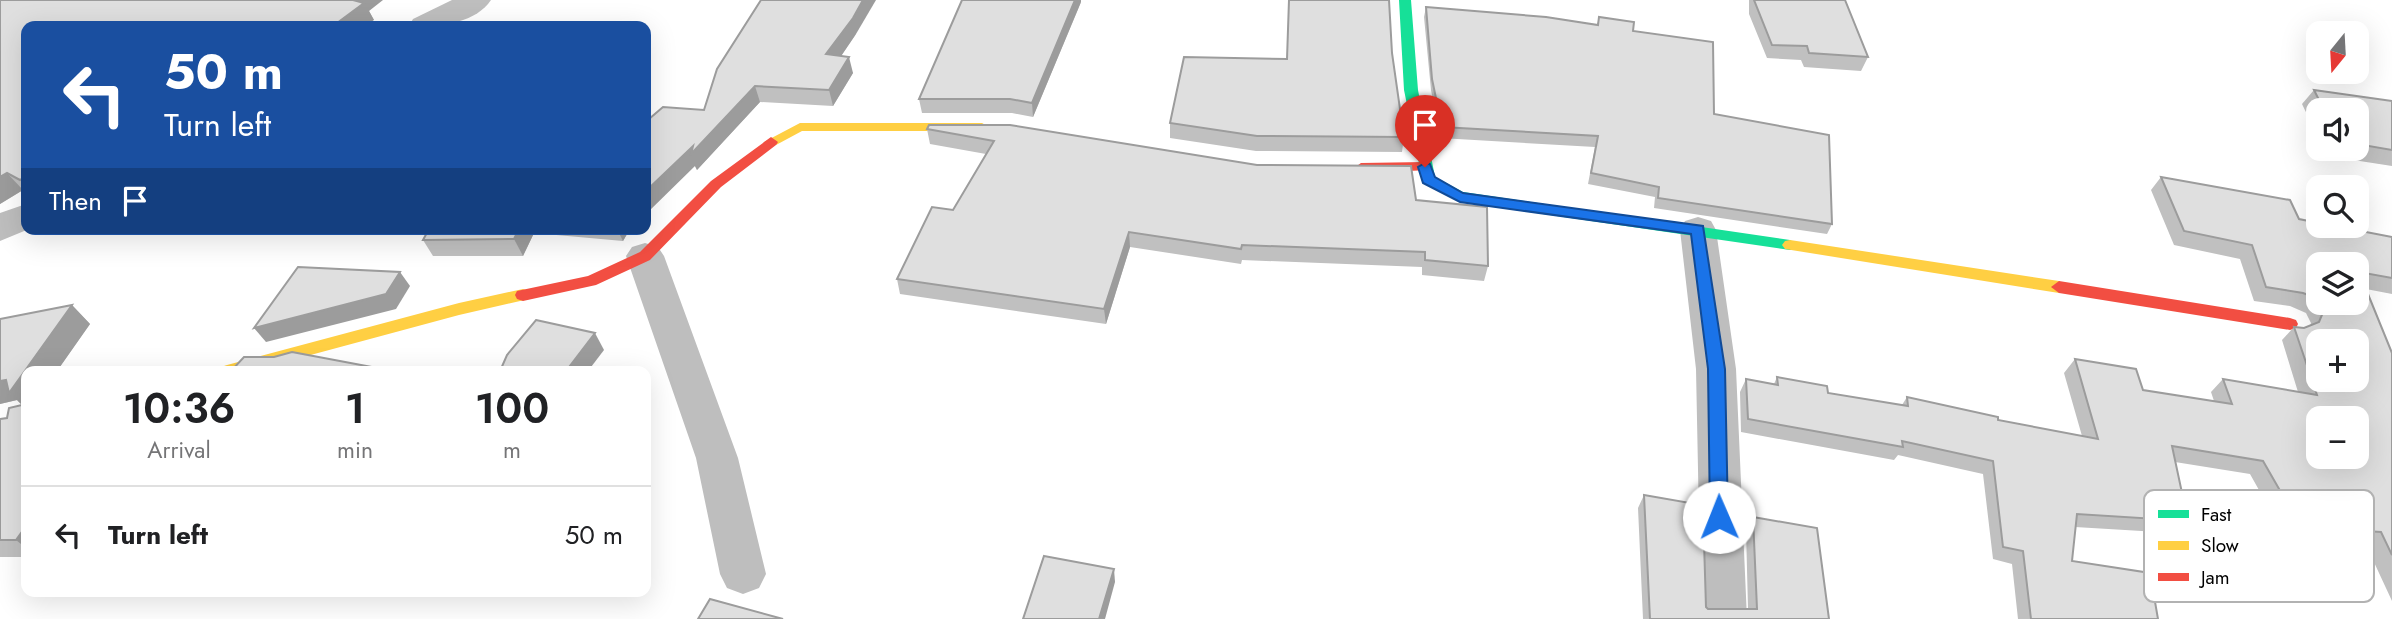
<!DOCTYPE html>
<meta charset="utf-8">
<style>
body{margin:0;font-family:Jost,sans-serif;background:#f6f6f6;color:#202124;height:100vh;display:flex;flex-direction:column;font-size:26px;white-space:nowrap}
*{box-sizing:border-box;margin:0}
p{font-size:23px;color:#757577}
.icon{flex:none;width:38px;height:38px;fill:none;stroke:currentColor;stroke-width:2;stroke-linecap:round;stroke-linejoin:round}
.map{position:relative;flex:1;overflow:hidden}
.side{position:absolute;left:21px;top:366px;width:630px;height:231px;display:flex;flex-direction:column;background:#fff;border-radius:14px;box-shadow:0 7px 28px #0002}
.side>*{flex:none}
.top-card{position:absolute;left:21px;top:21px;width:630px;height:214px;border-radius:14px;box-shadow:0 7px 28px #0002;background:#1a4fa0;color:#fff;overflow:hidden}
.needle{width:46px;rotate:198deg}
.tools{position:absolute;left:2306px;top:21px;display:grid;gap:14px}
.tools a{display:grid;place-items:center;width:63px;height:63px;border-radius:14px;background:#fff;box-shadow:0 7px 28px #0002;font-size:35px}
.pin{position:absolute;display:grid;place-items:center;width:60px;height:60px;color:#fff;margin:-72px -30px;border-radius:50% 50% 50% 0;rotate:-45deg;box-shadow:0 0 7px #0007}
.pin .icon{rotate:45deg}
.me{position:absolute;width:77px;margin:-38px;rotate:359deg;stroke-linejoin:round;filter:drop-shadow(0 0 5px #0008)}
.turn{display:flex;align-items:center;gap:24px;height:147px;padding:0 28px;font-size:32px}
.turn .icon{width:91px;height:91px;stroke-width:2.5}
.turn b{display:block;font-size:49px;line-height:60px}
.then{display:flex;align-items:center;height:66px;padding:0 28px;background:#0003;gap:14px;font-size:26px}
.eta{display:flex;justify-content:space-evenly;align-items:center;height:119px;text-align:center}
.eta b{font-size:42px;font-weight:600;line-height:49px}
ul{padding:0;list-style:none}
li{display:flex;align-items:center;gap:21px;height:98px;padding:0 28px;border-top:2px solid #e0e0e0}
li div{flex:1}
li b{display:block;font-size:26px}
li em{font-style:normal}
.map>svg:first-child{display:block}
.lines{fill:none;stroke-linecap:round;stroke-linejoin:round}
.street{fill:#bebebe;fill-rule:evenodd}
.fast{fill:#16e098;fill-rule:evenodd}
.slow{fill:#ffcf43;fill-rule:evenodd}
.jam{fill:#f24e42;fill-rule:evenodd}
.wall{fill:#c0c0c0;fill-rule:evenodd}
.shaded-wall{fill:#9c9c9c}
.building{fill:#dfdfdf;stroke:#9c9c9c;stroke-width:2;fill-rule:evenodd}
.route{fill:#1a73e8;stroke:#114b97;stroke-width:2}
.key{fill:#fff;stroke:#b2b2b2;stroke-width:2}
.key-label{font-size:19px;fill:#000}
</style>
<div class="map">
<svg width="2392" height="619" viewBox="0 0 2392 619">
<rect width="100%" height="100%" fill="#fff"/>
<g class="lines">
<!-- street -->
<g class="street">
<path d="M452,0H491C474,25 436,27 409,26L413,19Z"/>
<path d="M26,204V229H29L0,241V213Z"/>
<path d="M1698,217L1711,221L1716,230L1736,369L1747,619H1701L1696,369L1680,230L1685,221Z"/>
<path d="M645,243L658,247L664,256L738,458L766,574L759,588L743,594L727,588L720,574L696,458L626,256L632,247Z"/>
</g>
<!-- fast -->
<path class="fast" d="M1399,0H1411L1418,90L1435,177L1463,192L1790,240L1798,245L1795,249L1790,250L1460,202L1423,183L1404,90Z"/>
<!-- slow -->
<g class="slow">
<path d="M800,123H982L989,127L982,131H802L776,145H766L764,142Z"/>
<path d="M1790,240L2059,281L2067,287L2059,293L1785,249L1782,245L1785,241Z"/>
<path d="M523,289L529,291L531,295L529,299L459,315L251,371H219L221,367L227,365L459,303Z"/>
</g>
<!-- jam -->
<g class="jam">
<path d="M771,137L778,142L776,145L721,187L650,260L596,285L523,301L517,299L515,295L517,291L588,276L640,252L711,181Z"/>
<path d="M1425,162L1430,164L1432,167L1430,170L1361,173L1354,168L1361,163Z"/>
<path d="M2059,281L2290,318L2296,320L2298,324L2296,328L2290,330L2059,293L2051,287Z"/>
</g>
</g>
<!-- wall -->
<g class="wall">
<path d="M0,0L369,11L374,20L26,26V192L23,190L0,204Z"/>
<path d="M1289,0L1392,53L1404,137L1402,152L1256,151L1170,138V123L1287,59Z"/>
<path d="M1749,0H1845L1868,57L1861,71L1804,67L1801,60L1767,58L1749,14Z"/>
<path d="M1081,2L1033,117L1012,113H922L919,99Z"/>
<path d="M1426,7L1597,25L1599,17L1633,31L1714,114L1832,224L1827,234L1654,208L1655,197L1588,184L1595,147L1440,138L1431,90L1424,17Z"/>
<path d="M856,34L841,56L853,73L833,106L760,102L697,170L695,166L649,119L704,110Z"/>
<path d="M2314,90L2392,101V166L2321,155V149H2357V110H2319V139L2302,104Z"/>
<path d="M927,129L1416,200L1488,266L1484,281L1422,275V267L1242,260L1241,264L1130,247L1106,324L900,294L897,279L953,210L986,154L930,144Z"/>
<path d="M2161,177L2299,219L2392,237V294L2366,289L2392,353V601L2366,545L2287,540L2250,474L2175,462L2188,521L2175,533L2075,527L2072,561L2158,619H2018L2012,564L1993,559L1983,474L1898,455L1894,460L1741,432L1740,392L1746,379L1774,384L1777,377L1828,393L1902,405L1907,397L1998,420L2082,436L2064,373L2075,359L2143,390L2214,401L2211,392L2223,379L2298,392L2282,340L2294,327L2304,328L2310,326L2311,323L2306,313L2290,306L2254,301L2240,259L2174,245L2151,190ZM2319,264L2357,303H2319Z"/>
<path d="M429,229H630L623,241L534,233L523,256H433L423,240Z"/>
<path d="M72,305L90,324L57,371H26V557H0V419L7,418L9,408L22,405L17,400L0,404V319Z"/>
<path d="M1644,495L1706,607L1708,609H1748L1746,530L1753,517L1829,619H1643L1638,508Z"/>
</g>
<!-- shaded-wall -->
<g class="shaded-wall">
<path d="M352,0H383L369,11L374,20L365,26H333Z"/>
<path d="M863,0H876L856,34L831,71L826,54Z"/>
<path d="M1075,0H1081V2L1033,117L1032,103Z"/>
<path d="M849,57L853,73L833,106L829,90Z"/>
<path d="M755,86L760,102L697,170L695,166L646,214V191Z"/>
<path d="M7,173L23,190L0,204V177Z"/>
<path d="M26,177V187L20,180Z"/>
<path d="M519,229H532L534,233L523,256L514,239Z"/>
<path d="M617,229H630L623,241Z"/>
<path d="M1129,232L1130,247L1106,324L1104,309Z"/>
<path d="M400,272L410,286L396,309L266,342L254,328Z"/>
<path d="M72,305L90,324L57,371H26V409L17,400L0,404V381L6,380Z"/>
<path d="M595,333L604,350L588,371H566Z"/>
<path d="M26,526V548L16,540Z"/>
<path d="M1114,569L1115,582L1105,619H1099Z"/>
</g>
<!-- building -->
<g class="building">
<path d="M0,0H353L364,3L333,26H26V177L20,180L7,173L0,177Z"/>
<path d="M761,0H863L853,18L826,54L849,57L829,90L755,86L691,154L693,146L646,191V119H649L663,107L704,110L717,69Z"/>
<path d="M962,0H1075L1032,103L1010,99H919Z"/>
<path d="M1289,0H1389L1392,53L1404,137L1257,136L1170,123L1184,57L1287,59Z"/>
<path d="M1754,0H1845L1868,57L1809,53L1807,46L1772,45Z"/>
<path d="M1426,7L1546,17L1598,25L1599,17L1634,22L1633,31L1713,42L1714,114L1829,135L1832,224L1658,198L1659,187L1591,173L1598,136L1442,127L1432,79Z"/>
<path d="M2314,90L2392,101V150L2357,144V110H2324Z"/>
<path d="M929,125H1010L1257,165L1411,166L1416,200L1487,207L1488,266L1425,260V252L1242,245L1241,249L1129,232L1104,309L897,279L932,207L953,210L994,141L927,129Z"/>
<path d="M2161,177L2290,200L2299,219L2319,223V226H2335L2392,237V278L2359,272L2392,353V555L2381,532L2301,527L2263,461L2172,446L2188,521L2077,514L2072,561L2150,573L2158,619H2031L2023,551L2003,547L1993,461L1902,441L1903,447L1748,419L1746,379L1778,385L1777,377L1827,386L1828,393L1908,406L1907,397L1998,417V420L2098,439L2075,359L2136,369L2143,390L2232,404L2223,379L2317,395L2294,327L2304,328L2319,322L2324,310L2321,303H2357V264H2319V299L2303,293L2266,287L2252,245L2184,231ZM2319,341H2357V380H2319ZM2319,418H2357V457H2319Z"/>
<path d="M429,229H519L514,239L423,240Z"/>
<path d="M298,267L400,272L386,294L254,328Z"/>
<path d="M72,305L9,393L6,380L0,381V319Z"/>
<path d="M536,320L595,333L566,371H500L507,355Z"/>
<path d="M292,352L393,371H231L244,357H274Z"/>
<path d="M26,404V526L16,540H0V419L7,418L9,408Z"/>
<path d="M1644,495L1696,504L1697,508L1703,509L1706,607L1708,609H1757L1753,517L1817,528L1829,619H1650Z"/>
<path d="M1044,556L1114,569L1099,619H1023Z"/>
<path d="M710,599L783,619H698Z"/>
</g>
<!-- route -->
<path class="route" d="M1425,163L1430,164L1435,177L1463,193L1703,226L1725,369L1728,517L1726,522H1713L1710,517L1708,369L1691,234L1460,202L1423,183L1418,167Z"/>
<!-- legend -->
<rect x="2144" y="490" width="230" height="112" rx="10" class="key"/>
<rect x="2158" y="510" width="31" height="8" fill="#16e098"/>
<rect x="2158" y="541" width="31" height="9" fill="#ffcf43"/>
<rect x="2158" y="573" width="31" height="8" fill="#f24e42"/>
<g class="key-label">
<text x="2201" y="521">Fast</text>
<text x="2201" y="552">Slow</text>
<text x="2201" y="584">Jam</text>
</g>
</svg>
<div class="tools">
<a><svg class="needle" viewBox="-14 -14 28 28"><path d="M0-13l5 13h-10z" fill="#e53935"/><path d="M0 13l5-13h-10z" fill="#757577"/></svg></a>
<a><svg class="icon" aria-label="sound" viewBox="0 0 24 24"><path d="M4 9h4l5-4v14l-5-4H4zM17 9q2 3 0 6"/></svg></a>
<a><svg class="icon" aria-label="search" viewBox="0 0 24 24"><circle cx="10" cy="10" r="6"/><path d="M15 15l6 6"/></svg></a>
<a><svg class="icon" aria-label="layers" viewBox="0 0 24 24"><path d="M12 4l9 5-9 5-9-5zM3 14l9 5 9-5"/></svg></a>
<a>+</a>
<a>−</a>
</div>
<div class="pin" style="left:1425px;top:167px;background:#d93025"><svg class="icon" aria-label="arrive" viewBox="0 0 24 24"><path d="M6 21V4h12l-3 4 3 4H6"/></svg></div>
<svg class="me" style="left:1719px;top:517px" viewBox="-20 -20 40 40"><circle r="19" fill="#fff"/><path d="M0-13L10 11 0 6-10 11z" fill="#1a73e8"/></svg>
<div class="top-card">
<div class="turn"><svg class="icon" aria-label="left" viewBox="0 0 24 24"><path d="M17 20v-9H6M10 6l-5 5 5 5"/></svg><div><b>50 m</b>Turn left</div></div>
<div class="then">Then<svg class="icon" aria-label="arrive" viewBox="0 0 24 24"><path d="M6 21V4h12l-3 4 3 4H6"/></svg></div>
</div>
<section class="side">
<div class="eta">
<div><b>10:36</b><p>Arrival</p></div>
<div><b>1</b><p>min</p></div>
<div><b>100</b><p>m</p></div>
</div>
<ul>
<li><svg class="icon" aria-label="left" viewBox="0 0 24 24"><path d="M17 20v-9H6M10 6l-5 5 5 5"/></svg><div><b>Turn left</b></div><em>50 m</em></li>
</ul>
</section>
</div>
